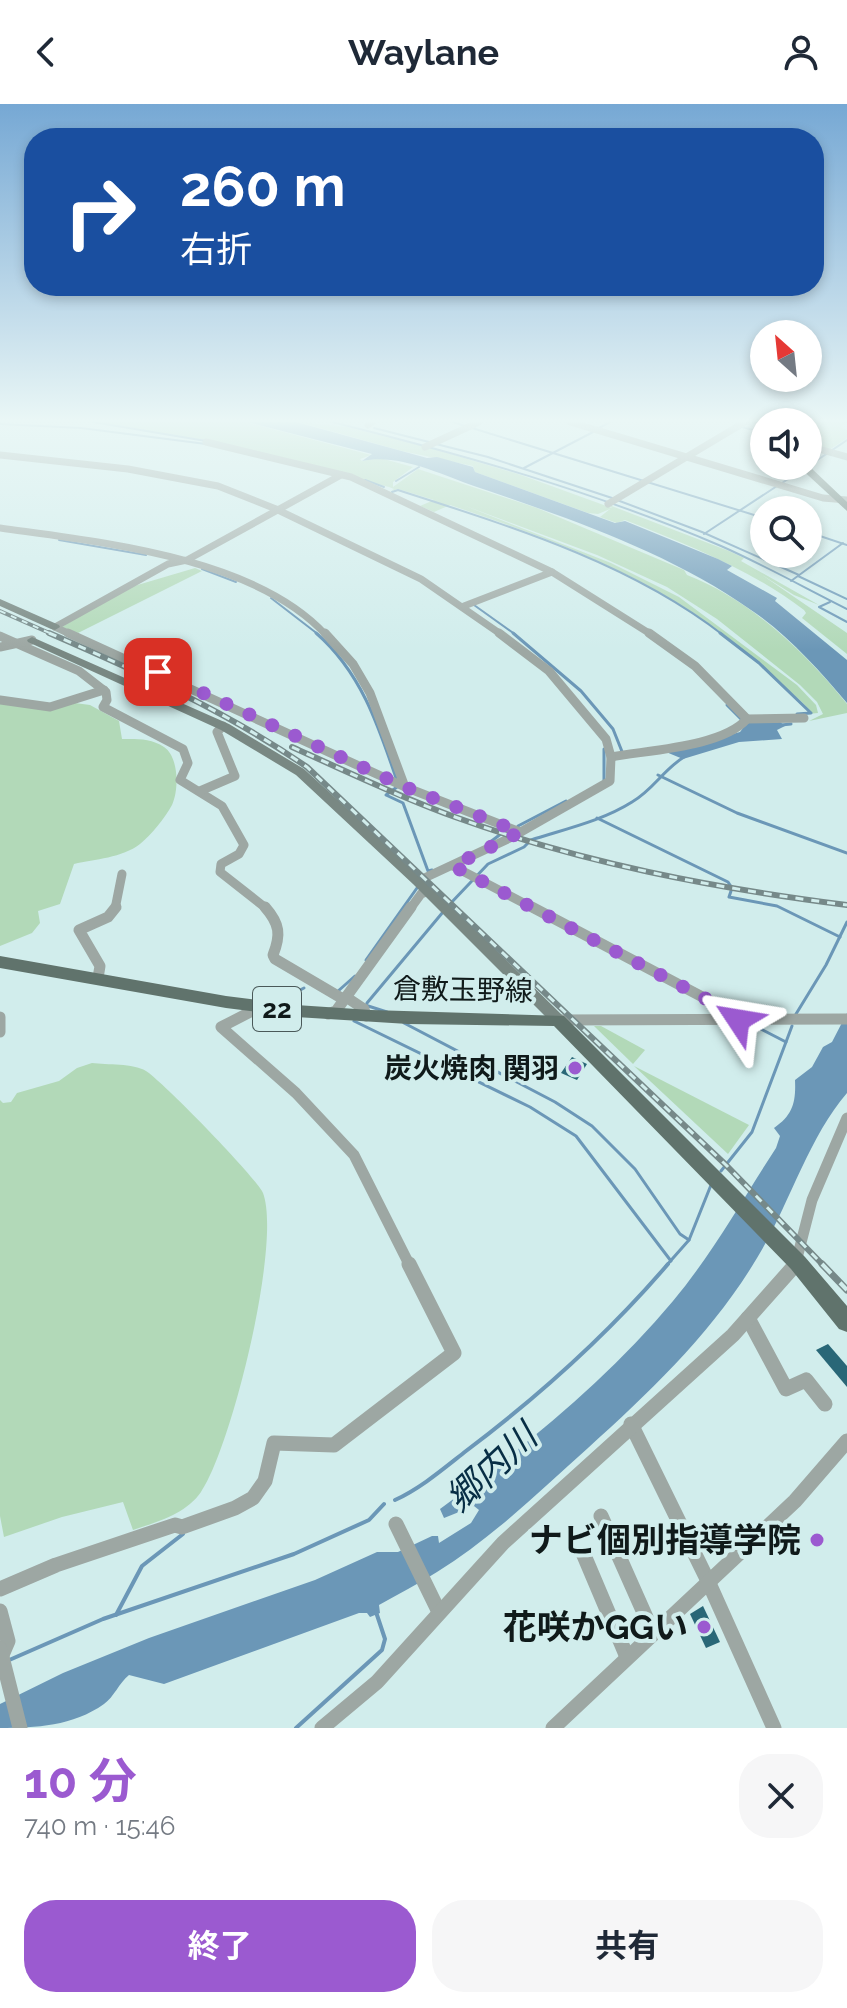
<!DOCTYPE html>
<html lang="ja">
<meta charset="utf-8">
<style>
body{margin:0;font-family:Raleway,"Noto Sans JP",sans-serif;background:#f6f6f7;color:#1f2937;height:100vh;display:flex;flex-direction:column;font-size:30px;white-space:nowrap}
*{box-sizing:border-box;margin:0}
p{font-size:26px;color:#747a83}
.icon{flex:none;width:44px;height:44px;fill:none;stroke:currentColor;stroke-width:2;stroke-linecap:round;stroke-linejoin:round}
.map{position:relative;height:1624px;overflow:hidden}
.panel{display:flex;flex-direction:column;background:#fff;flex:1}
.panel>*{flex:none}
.guide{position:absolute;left:24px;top:24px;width:800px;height:168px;border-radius:32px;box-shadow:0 4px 12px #0003;background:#1a4fa0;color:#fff;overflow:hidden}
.needle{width:52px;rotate:333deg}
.fabs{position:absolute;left:750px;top:216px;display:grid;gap:16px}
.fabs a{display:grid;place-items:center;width:72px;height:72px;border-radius:50%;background:#fff;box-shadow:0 4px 12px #0003;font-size:40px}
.pin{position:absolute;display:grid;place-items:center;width:68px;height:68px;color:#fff;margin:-34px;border-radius:16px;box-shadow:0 4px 12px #0006}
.me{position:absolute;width:88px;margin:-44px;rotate:303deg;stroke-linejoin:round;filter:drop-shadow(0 0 6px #0008)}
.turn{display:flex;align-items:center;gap:28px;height:168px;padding:0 24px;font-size:36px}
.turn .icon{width:104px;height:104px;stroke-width:2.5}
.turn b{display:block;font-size:56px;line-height:68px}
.round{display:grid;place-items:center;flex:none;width:84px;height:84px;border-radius:32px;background:#f6f6f7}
.overview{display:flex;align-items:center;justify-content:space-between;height:136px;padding:0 24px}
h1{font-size:48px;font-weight:700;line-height:60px;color:#9b5ad0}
.primary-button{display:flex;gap:16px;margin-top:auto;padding:16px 24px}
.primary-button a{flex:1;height:92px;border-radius:32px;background:#9b5ad0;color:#fff;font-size:32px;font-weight:700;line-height:92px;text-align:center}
.primary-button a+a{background:#f6f6f7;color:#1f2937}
header{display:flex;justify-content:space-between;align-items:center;height:104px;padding:0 24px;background:#fff;font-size:36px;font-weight:700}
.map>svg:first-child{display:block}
.green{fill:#b2d9b8}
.water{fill:#6b97b7}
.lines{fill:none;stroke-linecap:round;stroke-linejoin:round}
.stream-far2{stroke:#6b97b7;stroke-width:2}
.stream-far1{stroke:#6b97b7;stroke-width:3}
.stream{stroke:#6b97b7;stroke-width:4}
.building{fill:#296777}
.street-far3{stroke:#9da7a3;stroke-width:7}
.street-far2{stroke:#9da7a3;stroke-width:9}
.street-far1{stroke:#9da7a3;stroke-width:11}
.street{stroke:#9da7a3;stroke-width:15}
.secondary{fill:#798883;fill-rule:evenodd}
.primary{fill:#60736c;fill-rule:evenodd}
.rail-far2-casing{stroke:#768989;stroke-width:4}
.rail-far1-casing{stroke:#768989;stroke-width:6}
.rail-casing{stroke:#768989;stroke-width:7}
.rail-far2{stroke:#d1edec;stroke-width:2;stroke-dasharray:6;stroke-linecap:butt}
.rail-far1{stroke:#d1edec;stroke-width:3;stroke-dasharray:8;stroke-linecap:butt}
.rail{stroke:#d1edec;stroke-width:4;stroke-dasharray:13;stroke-linecap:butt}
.route{stroke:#9b5ad0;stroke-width:14;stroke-dasharray:0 25.2}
.poi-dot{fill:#9b5ad0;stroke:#d1edec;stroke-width:3}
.labels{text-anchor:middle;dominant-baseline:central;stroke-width:8;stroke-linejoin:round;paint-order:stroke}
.shield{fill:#d1edec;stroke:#4a5959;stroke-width:2}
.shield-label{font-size:26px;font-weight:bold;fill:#101a1a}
.street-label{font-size:28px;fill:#101a1a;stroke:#d1edec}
.poi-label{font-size:28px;font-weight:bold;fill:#101a1a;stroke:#d1edec;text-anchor:end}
.near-poi-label{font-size:34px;font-weight:bold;fill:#101a1a;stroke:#d1edec;text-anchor:end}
.near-water-label{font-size:36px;font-style:italic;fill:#072e45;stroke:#d1edec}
</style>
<header><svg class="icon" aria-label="back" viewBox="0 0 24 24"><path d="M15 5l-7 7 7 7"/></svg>Waylane<svg class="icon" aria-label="person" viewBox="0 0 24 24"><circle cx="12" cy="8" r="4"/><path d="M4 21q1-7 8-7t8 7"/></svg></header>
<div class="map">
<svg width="847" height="1624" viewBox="0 0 847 1624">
<rect width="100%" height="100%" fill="#d1edec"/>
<!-- green -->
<g class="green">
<path d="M98,318H245L371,351L360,355L362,357L380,354L413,363L393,378V383L418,365L537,404L684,466L687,471C751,496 804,547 847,600V609L809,617L823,610L817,598L800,581L717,515L667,483L597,451L463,401L611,459L679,493L797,581L816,601L818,609L797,611L812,609C799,593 782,582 767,568C681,483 563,439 450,401L434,408L420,402L434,396L398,385L391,387L394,385L389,383L218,339Z"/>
<path d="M299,318L347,323L424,342L521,371L612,404L609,401L729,447L744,454L741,457L819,501L794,491L762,471L847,529V550L802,514L806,509L804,506C750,465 688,441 625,416L617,419L600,413L610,405L598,410L588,409L475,368L473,362L402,347Z"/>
<path d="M808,318H847L841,323L847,326V334L829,346L808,340Z"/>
<path d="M195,464L202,467L78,529L62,523L124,485Z"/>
<path d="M0,598L40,605L75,599L90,601L119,617L122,635C136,635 151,634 164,643C179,653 179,686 172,701C165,714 151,731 140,740C122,754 95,755 74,760L60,800L38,807L40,819L32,829L0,842Z"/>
<path d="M594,922H601L645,946L633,960Z"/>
<path d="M92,959C107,961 133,959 146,967C162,977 257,1074 263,1089C282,1139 231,1345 201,1388C186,1410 157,1418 133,1426L123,1398L62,1413L4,1433L0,1412V996L3,999L11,998L17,989L59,977L77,964Z"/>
<path d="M634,962L749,1021L728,1050Z"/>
</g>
<!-- water -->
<g class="water">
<path d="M247,318H296L427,354L437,353L473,363L475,368L615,419L625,417L718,455L732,462L727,466L777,494L775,497L847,556V599C818,565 788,531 751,506C669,448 568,414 474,382C440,370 398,349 362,357L372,350Z"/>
<path d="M779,617L785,622L777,626L782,635L739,638L683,655L666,648L740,628L747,619Z"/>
<path d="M847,909V989C808,1034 789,1102 757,1154C713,1228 651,1287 588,1344C540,1387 492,1434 437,1468C418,1480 398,1490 379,1501L380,1509L370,1513L367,1509H359L164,1580L129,1571C119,1579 114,1593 104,1600C73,1622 36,1624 0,1624V1600L63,1569L149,1534L315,1476L377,1448H398L432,1432H438L439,1439L471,1419L479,1406L474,1402L444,1414L440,1405C523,1344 607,1276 673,1197C713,1149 742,1096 776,1044L780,1032L774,1024C793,1011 796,998 795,976L812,963L823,943L832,938Z"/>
</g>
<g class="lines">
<!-- stream-far2 -->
<g class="stream-far2">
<path d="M93,318L206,337"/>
<path d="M332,318C464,351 596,388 721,442C764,461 805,484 847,505"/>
<path d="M453,318L465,322"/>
<path d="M0,320L81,324L206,340"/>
<path d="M742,323L761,328"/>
<path d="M374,324L429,338"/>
<path d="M472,324L764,414"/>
<path d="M599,324L610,318"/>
<path d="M436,340L488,353L612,394"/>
<path d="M813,359L847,336"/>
<path d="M524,364L595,327"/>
<path d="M365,376L384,383"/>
<path d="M396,377L419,363"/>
<path d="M782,379L802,366"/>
<path d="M392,388L398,386C509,422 629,458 723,531"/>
<path d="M617,396L702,428L799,471"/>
<path d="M808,428L847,441"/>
<path d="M704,430L777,382"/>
<path d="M59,436L146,451"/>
<path d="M202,465L236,478"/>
<path d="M798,472L847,495"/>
<path d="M791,477L843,439"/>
<path d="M271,494L319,531"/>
<path d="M830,498L819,503L847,518"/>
<path d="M474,501L516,531"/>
</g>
<!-- stream-far1 -->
<g class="stream-far1">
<path d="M316,529C360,567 378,620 396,674"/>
<path d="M513,529L581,587L613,625L623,650"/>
<path d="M720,529L759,559L811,609L797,610"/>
<path d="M727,601L741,615"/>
<path d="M781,621L791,620"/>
<path d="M604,645V676"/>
<path d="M658,671L737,709L847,749"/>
<path d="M397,683L386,691L403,699L428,767L432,766"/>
<path d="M597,714L728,778L732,784L729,793L777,802L840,833"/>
<path d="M518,722L566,697"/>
<path d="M489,739L506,726"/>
<path d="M450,800L488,760L524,743L531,736C565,725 602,717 632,698C653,686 663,666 684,653"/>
<path d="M366,856L417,784"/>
<path d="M337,888L355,872"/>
<path d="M277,898L304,884"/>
<path d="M367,899L443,808"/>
<path d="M365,901L387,908"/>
<path d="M796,910L826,861L847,818"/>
<path d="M354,917L530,1003L576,1032L671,1157"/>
<path d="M404,919L555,998L592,1022L635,1065L680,1130L689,1136"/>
<path d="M786,938L792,922"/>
<path d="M721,1067L752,1028L786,938L753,921"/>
<path d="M666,1162L689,1136L711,1081"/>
</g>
<!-- stream -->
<g class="stream">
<path d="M395,1396C421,1384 443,1365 466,1347C539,1292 608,1230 668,1160"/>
<path d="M116,1511L142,1462L183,1430"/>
<path d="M7,1557L103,1515L294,1450L369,1416L384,1400"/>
<path d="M296,1624L382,1546L385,1535L376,1508"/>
</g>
</g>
<!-- building -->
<g class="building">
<path d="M572,953L587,960L577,976L561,969Z"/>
<path d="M828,1240L847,1262V1283L816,1246Z"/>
<path d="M703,1502L720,1538L706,1544L690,1510Z"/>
</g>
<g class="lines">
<!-- street-far3 -->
<g class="street-far3">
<path d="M570,318L823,394L847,396"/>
<path d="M368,321L372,318"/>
<path d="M206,338L351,373L552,468L652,531"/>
<path d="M808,342L847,353"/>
<path d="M425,343L479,318"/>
<path d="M0,351L128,365L218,382L276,405L421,475L502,531"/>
<path d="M608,400L745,318"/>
<path d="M0,424C99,438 255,453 326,531"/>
<path d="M464,502L552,468"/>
<path d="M55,523L72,531"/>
<path d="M55,523L168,460L187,456L341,371"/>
</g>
<!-- street-far2 -->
<g class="street-far2">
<path d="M68,529L405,683L520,728"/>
<path d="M325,529L353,560L370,589L405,683"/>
<path d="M0,532L79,567L106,588L107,596L103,603L183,645L188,659L180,676L222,702L244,741L239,750L221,760L220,768L267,805"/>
<path d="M0,543L32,536"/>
<path d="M0,596L50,603L104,586"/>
<path d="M747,615L804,614"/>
<path d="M611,653C648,646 722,643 747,615L695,562L649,529"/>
<path d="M200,687L235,672L217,628L223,622"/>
<path d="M453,762L535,805"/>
<path d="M418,777L512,733L610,677L611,653L606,635L549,567L499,529"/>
<path d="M115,805L122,770"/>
<path d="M410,805L421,790L428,787"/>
</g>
<!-- street-far1 -->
<g class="street-far1">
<path d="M265,803C280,820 281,831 273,851L275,855L343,895"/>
<path d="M532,803L729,907L738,916"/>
<path d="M98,874L100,862L79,826L108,813L116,803"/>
<path d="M346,893L364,905L366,912"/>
<path d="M260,903L221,923L296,989L354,1051L410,1162"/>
<path d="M328,910L336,907L411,803"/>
<path d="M0,913V928"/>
<path d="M558,916L847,915"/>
<path d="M795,1162L812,1096L847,1014"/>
</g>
<!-- street -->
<g class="street">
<path d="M748,1214L786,1285L806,1276L825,1300"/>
<path d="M631,1320L708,1477L774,1624"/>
<path d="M601,1412L653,1529"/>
<path d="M396,1420L439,1508"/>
<path d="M583,1449L627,1553"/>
<path d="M0,1485L56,1461L175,1421L182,1423L235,1404L253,1394L265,1377L274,1339L334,1341L454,1249L409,1160"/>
<path d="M0,1507L8,1537L2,1551"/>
<path d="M0,1545L20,1624"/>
<path d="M322,1624L377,1578L503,1439L733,1231L796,1160"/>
<path d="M553,1624L795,1397L847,1337"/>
</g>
<!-- secondary -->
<g class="secondary">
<path d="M0,495L59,521L60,523L55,526L51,525L0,502Z"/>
<path d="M32,533L229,620L304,665L423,774L563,912L566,916L563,920H553L413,780L296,671L221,626L28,538L27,536Z"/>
</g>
<!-- primary -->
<g class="primary">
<path d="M753,318H764V327Z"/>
<path d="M808,361L847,398V407L798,362Z"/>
<path d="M0,852L226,892L296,901L371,906L564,912L805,1153L847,1202V1228L839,1225L791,1165L554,922L408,920L296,913L226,904L0,864Z"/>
</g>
<!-- rail-far2 casing -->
<g class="rail-far2-casing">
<path id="rail-far2" d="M0,507L54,531"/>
</g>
<!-- rail-far1 casing -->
<g class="rail-far1-casing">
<g id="rail-far1">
<path d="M49,529C139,568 226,607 307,663L726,1061L824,1162"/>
<path d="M292,643C346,667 399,693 455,713C582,759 713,784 847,801"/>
</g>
</g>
<!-- rail casing -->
<g class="rail-casing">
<path id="rail" d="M822,1160L847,1186"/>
</g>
<!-- rail-far2 -->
<use href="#rail-far2" class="rail-far2"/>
<!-- rail-far1 -->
<use href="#rail-far1" class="rail-far1"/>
<!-- rail -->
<use href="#rail" class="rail"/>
</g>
<!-- sky -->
<linearGradient id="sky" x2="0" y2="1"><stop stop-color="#76a8d4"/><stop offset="0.58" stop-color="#eaf7f6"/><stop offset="1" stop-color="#eaf7f6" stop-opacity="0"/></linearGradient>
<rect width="847" height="546" fill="url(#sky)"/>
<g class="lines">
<!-- route -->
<path class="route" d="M158,568L405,683L520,728L453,762L729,907L738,916"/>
</g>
<!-- markers -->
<g class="poi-dot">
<circle cx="575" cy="964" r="8"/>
<circle cx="817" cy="1436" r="8"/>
<circle cx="704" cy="1523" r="8"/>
</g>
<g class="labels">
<!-- shield labels -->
<rect class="shield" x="253" y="883" width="48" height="44" rx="6"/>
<g class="shield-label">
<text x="277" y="905">22</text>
</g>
<!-- street labels -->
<g class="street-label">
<text transform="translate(463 886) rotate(1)">倉敷玉野線</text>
</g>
<!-- poi labels -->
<g class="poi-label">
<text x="559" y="964">炭火焼肉 関羽</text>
</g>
<!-- near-poi labels -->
<g class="near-poi-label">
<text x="801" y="1436">ナビ個別指導学院</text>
<text x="688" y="1523">花咲かGGい</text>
</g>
<!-- near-water labels -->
<g class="near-water-label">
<text transform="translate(491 1363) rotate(-43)">郷内川</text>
</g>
</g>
</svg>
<div class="fabs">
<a><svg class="needle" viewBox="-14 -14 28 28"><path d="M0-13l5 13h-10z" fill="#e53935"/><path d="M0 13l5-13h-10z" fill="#747a83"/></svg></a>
<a><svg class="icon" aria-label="sound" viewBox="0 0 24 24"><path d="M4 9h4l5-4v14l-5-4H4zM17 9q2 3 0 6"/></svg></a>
<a><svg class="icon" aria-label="search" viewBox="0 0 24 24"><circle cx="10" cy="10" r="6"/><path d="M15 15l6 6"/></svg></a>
</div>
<div class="pin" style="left:158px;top:568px;background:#d93025"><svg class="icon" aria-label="arrive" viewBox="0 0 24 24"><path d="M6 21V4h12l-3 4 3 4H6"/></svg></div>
<svg class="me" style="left:738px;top:916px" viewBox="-20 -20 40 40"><path d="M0-17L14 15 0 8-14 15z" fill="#9b5ad0" stroke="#fff" stroke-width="4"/></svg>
<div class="guide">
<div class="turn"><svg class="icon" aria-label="right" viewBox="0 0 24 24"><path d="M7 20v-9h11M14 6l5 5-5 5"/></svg><div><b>260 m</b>右折</div></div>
</div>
</div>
<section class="panel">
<div class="overview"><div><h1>10 分</h1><p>740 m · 15:46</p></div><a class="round"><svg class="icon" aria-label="close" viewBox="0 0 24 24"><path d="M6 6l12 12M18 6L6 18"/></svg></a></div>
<div class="primary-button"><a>終了</a><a>共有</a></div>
</section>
